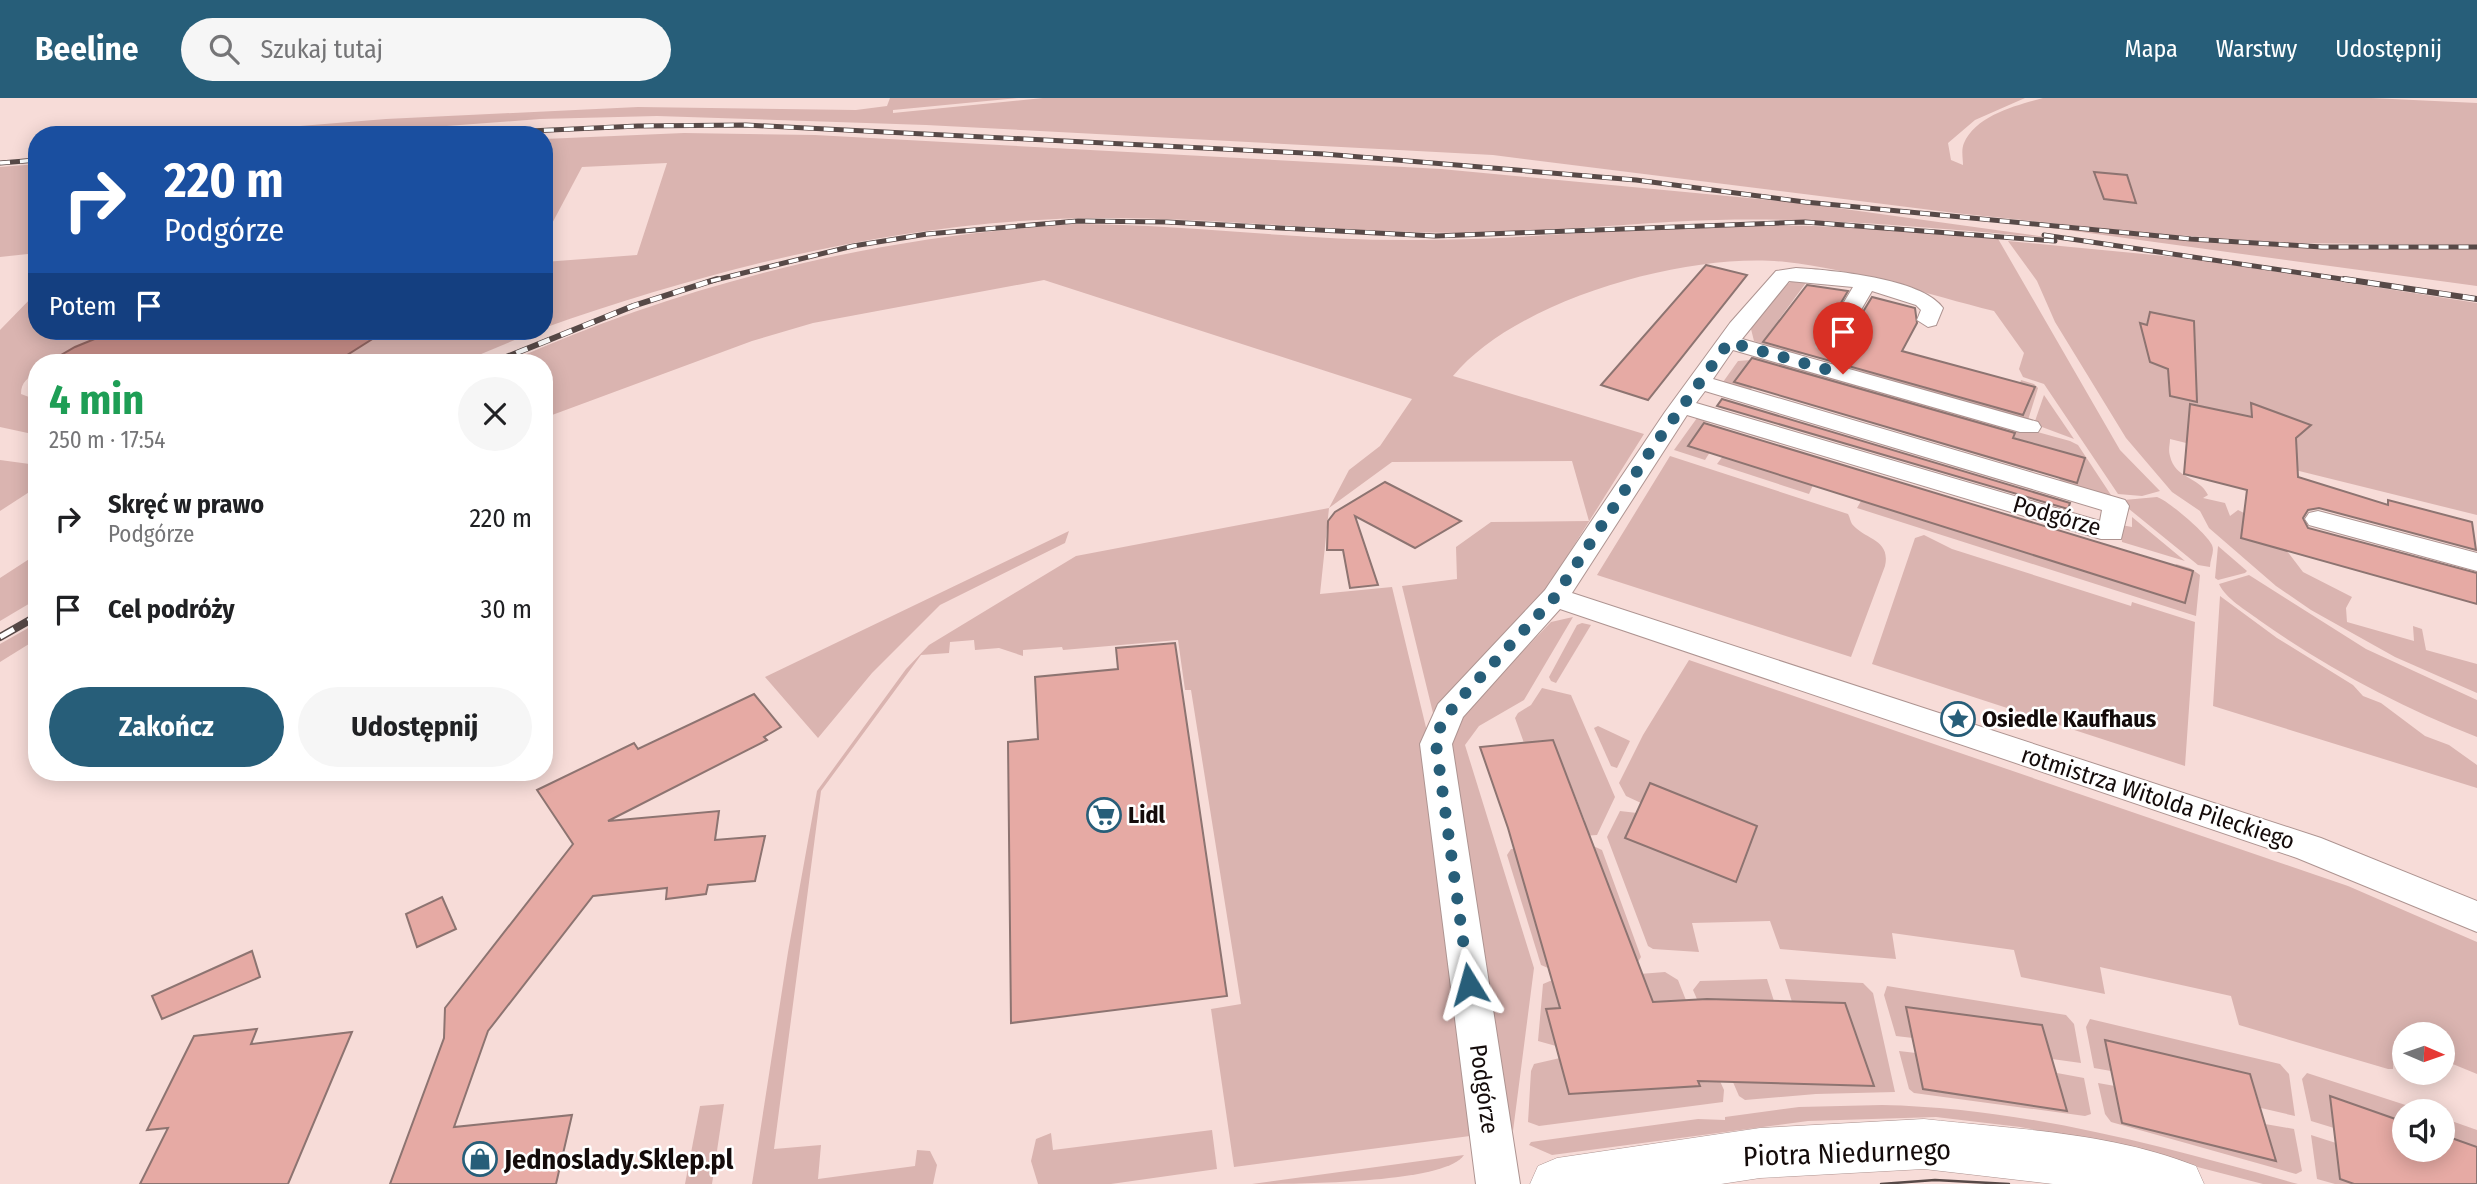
<!DOCTYPE html>
<html lang="pl">
<meta charset="utf-8">
<style>
body{margin:0;font-family:"Fira Sans Condensed",sans-serif;background:#f6f6f6;color:#202124;height:100vh;display:flex;flex-direction:column;font-size:26px;white-space:nowrap}
*{box-sizing:border-box;margin:0}
p{font-size:23px;color:#757577}
.icon{flex:none;width:38px;height:38px;fill:none;stroke:currentColor;stroke-width:2;stroke-linecap:round;stroke-linejoin:round}
.map{position:relative;flex:1;overflow:hidden}
.panel{position:absolute;left:28px;top:256px;width:525px;height:427px;display:flex;flex-direction:column;background:#fff;border-radius:28px;box-shadow:0 4px 18px #0003}
.panel>*{flex:none}
.guide{position:absolute;left:28px;top:28px;width:525px;height:214px;border-radius:28px;box-shadow:0 4px 18px #0003;background:#1a4fa0;color:#fff;overflow:hidden}
.needle{width:46px;rotate:92deg}
.tools{position:absolute;left:2392px;top:924px;display:grid;gap:14px}
.tools a{display:grid;place-items:center;width:63px;height:63px;border-radius:50%;background:#fff;box-shadow:0 4px 18px #0003;font-size:35px}
.pin{position:absolute;display:grid;place-items:center;width:60px;height:60px;color:#fff;margin:-72px -30px;border-radius:50% 50% 50% 0;rotate:-45deg;box-shadow:0 0 7px #0007}
.pin .icon{rotate:45deg}
.me{position:absolute;width:77px;margin:-38px;rotate:352deg;stroke-linejoin:round;filter:drop-shadow(0 0 5px #0008)}
.turn{display:flex;align-items:center;gap:24px;height:147px;padding:0 21px;font-size:32px}
.turn .icon{width:91px;height:91px;stroke-width:2.5}
.turn b{display:block;font-size:49px;line-height:60px}
.then{display:flex;align-items:center;height:66px;padding:0 21px;background:#0003;gap:14px;font-size:26px}
.round{display:grid;place-items:center;flex:none;width:74px;height:74px;border-radius:37px;background:#f6f6f6}
.headline{display:flex;align-items:center;justify-content:space-between;height:119px;padding:0 21px}
h1{font-size:42px;font-weight:700;line-height:52px;color:#1e9e55}
.button{display:flex;gap:14px;margin-top:auto;padding:14px 21px}
.button a{flex:1;height:80px;border-radius:42px;background:#275e79;color:#fff;font-size:28px;font-weight:700;line-height:80px;text-align:center}
.button a+a{background:#f6f6f6;color:#202124}
ul{padding:0;list-style:none}
li{display:flex;align-items:center;gap:21px;height:91px;padding:0 21px}
li div{flex:1}
li b{display:block;font-size:26px}
li em{font-style:normal}
header{display:flex;align-items:center;gap:42px;box-sizing:border-box;height:98px;padding:0 35px;background:#275e79;color:#fff}
header strong{font-size:33px}
nav{display:flex;gap:38px;margin-inline-start:auto;font-size:24px}
.search{width:490px;height:63px;background:#f6f6f6;display:flex;align-items:center;gap:18px;box-sizing:border-box;padding:0 24px;border-radius:38px;color:#757577;font-size:26px}
.map>svg:first-child{display:block}
.green{fill:#dab4b0}
.water{fill:#c98f89;stroke:#936763;stroke-width:2}
.building{fill:#e6aaa4;stroke:#8d7471;stroke-width:2}
.lines{fill:none;stroke-linecap:round;stroke-linejoin:round}
.minor-tunnel{stroke:#d5bdb9;stroke-width:24;stroke-dasharray:24 11;stroke-linecap:butt}
.minor-casing{stroke:#ae9491;stroke-width:2}
.tertiary-casing{stroke:#ae9491;stroke-width:1}
.minor{fill:#fff;fill-rule:evenodd}
.tertiary{fill:#fff;fill-rule:evenodd}
.tram{stroke:#574947;stroke-width:2.5}
.rail-far2-casing{stroke:#574947;stroke-width:5}
.rail-far1-casing{stroke:#574947;stroke-width:6}
.rail-casing{stroke:#574947;stroke-width:8}
.rail-far2{stroke:#fff;stroke-width:3.5;stroke-dasharray:10;stroke-linecap:butt}
.rail-far1{stroke:#fff;stroke-width:4.5;stroke-dasharray:12;stroke-linecap:butt}
.rail{stroke:#fff;stroke-width:5;stroke-dasharray:16;stroke-linecap:butt}
.route{stroke:#275e79;stroke-width:12;stroke-dasharray:0 21.6}
.labels{text-anchor:middle;dominant-baseline:central;stroke-width:5;stroke-linejoin:round;paint-order:stroke}
.street-label{font-size:24px;fill:#140b0a;stroke:#fff}
.poi-label{font-size:24px;font-weight:bold;fill:#140b0a;stroke:#fff;text-anchor:start}
.near-street-label{font-size:28px;fill:#140b0a;stroke:#fff}
.near-poi-label{font-size:28px;font-weight:bold;fill:#140b0a;stroke:#fff;text-anchor:start}
</style>
<header>
<strong>Beeline</strong>
<div class="search"><svg class="icon" aria-label="search" viewBox="0 0 24 24"><circle cx="10" cy="10" r="6"/><path d="M15 15l6 6"/></svg>Szukaj tutaj</div>
<nav><a>Mapa</a><a>Warstwy</a><a>Udostępnij</a></nav>
</header>
<div class="map">
<svg width="2477" height="1086" viewBox="0 0 2477 1086">
<rect width="100%" height="100%" fill="#f7dcd8"/>
<!-- green -->
<g class="green">
<path d="M890,0H1018L893,12V15L1043,0H2025L1975,22L1948,45L1951,62L1963,67C1963,60 1961,52 1964,45C1976,17 2017,7 2043,0H2371L2477,5V147L2289,145L2147,135L1955,115L1493,57L926,27L657,18L540,21L327,37H188L386,21L638,9L856,12L887,8Z"/>
<path d="M684,35L815,37L1441,71L1801,105L2053,140C1941,131 1829,119 1717,122C1633,124 1549,135 1465,135C1345,135 1225,120 1105,120C915,120 723,167 544,230V164L637,157L667,65L582,69L548,133L544,134V41Z"/>
<path d="M37,66V155L0,159V69Z"/>
<path d="M1074,126C1188,126 1302,143 1417,142C1528,142 1638,128 1749,127C1832,127 1914,133 1997,139L2120,352L2160,393L2142,398L2118,396L2044,286L2023,279L2019,271L2024,255L1994,213C1929,197 1852,171 1786,164C1690,153 1516,201 1453,278L1644,336L1544,495L1433,615L1402,488L1457,481L1456,449L1491,424L1589,423L1572,363L1392,364L1329,410L1320,496L1392,489L1430,646L1470,1038L1234,1069L1211,911L1241,906L1191,592H1185L1178,542L1063,552L1062,549L1023,552V558L999,550L975,552L974,542L950,544L949,555L921,557L821,693L774,1051L821,1047L818,1081L915,1068L917,1052L930,1053L937,1067L933,1086H752L788,854L817,693L906,571L929,547L1076,458L1329,410L1349,372L1380,348L1412,301L1044,182L813,225L752,243L544,320V264H508C689,183 876,139 1074,126Z"/>
<path d="M2022,126L2293,149L2477,151V188Z"/>
<path d="M2008,143L2196,161L2477,205V417L2170,341C2170,347 2168,351 2170,358C2175,381 2199,378 2208,397L2203,400L2225,405L2230,418L2238,412L2244,415L2241,440L2287,453L2303,474L2352,499L2346,510L2347,524L2414,543L2413,528L2422,531L2426,552L2477,566V595L2395,559L2311,512L2276,488L2209,430L2200,413L2172,394L2126,340L2055,224L2037,183Z"/>
<path d="M1799,180L1808,182L1769,235L1776,242L1813,252L1799,257L1754,243L1751,231C1765,211 1776,189 1799,180Z"/>
<path d="M37,194V233H114C95,240 54,264 37,264V273C28,280 21,284 21,296L37,302V337L0,329V232Z"/>
<path d="M385,233H536L462,264H336Z"/>
<path d="M1755,256L2070,343L2078,347L2111,397L2105,399L2058,387L2060,380L2077,385L2085,360L1749,264L1734,284L1752,290L1750,293L1723,284L1738,263L1751,262Z"/>
<path d="M1836,258L2020,285L2021,282L2034,286L2038,290L2028,322L1835,266Z"/>
<path d="M2044,297L2074,341L2034,326Z"/>
<path d="M1697,320L1715,325L1704,324L1689,347L1710,354L1705,362L1674,352Z"/>
<path d="M1670,358L1848,416C1850,419 1850,423 1852,426C1865,442 1891,441 1885,468L1851,559L1597,477Z"/>
<path d="M1723,358L1813,387L1809,396L1717,366Z"/>
<path d="M0,362L37,367V389L0,413Z"/>
<path d="M2157,399C2169,403 2207,436 2212,447C2215,454 2210,461 2210,469L2198,467L2129,411L2124,402Z"/>
<path d="M1861,403L2185,505L2193,474L2175,468L2176,466L2190,470L2200,477L2196,518L1857,410Z"/>
<path d="M2132,419L2185,463L2122,444L2121,427L2132,429Z"/>
<path d="M1069,433L1065,445L940,507L872,575L818,640L765,579Z"/>
<path d="M1924,437L1952,451L2131,508L2132,504L2195,524L2185,668L1872,566L1915,440Z"/>
<path d="M2218,448L2247,473L2245,475L2218,482L2215,480Z"/>
<path d="M37,456V501L0,523V480Z"/>
<path d="M2249,477L2366,551L2477,602V639C2399,608 2327,570 2259,522C2246,512 2226,501 2219,486Z"/>
<path d="M2220,498L2277,540L2353,587L2363,598L2381,605L2425,638L2449,647L2477,667V690L2213,608Z"/>
<path d="M1573,519L1524,602L1479,628L1465,647L1534,870L1513,1033L1508,1019L1449,654L1455,627L1498,579L1551,524Z"/>
<path d="M37,525V541L0,564V546Z"/>
<path d="M1582,525L1591,527L1556,585L1551,583L1549,579L1577,527Z"/>
<path d="M1689,562L2348,788L2477,844V976L2443,962V936H2404V947L2394,943L2393,971H2388L2239,927L2231,898L2100,869L2105,896L2021,879L2014,852L1892,835L1896,861L1780,851L1770,823L1692,825L1699,854L1653,851L1648,848L1607,739L1620,713L1637,715L1736,783L1757,729L1650,685L1641,705L1626,698L1619,685L1643,637Z"/>
<path d="M1542,590L1571,597L1615,699L1597,737L1567,739L1553,726L1585,723L1553,642L1524,645L1515,620L1518,615L1531,607Z"/>
<path d="M1598,628L1630,643L1617,670L1611,668L1594,630Z"/>
<path d="M1591,747L1602,752L1641,859L1636,867L1635,857L1599,761L1567,763Z"/>
<path d="M1540,749L1555,873L1541,867L1507,757L1511,751Z"/>
<path d="M1665,874L1678,882L1699,935L1670,903L1547,911L1556,948L1538,943L1543,886L1550,883Z"/>
<path d="M1767,881L1774,903L1741,984L1873,988L1845,905L1792,904L1785,881L1863,885L1873,895L1895,994L1816,996L1745,1002L1739,998L1693,892L1700,883Z"/>
<path d="M1887,888L2066,917L2074,926L2081,965L2052,961L2042,927L1913,940L1896,938L1884,897Z"/>
<path d="M2090,921L2280,966L2289,976L2295,1018L2261,1010L2250,976L2106,942L2111,973L2094,970L2086,929Z"/>
<path d="M1705,950L1724,992L1723,1004L1539,1028L1528,1024L1531,973L1534,966L1560,960L1570,996L1699,988L1688,952Z"/>
<path d="M1899,953L1916,955L1926,992L2066,1013L2057,975L2084,980L2091,1016L2085,1018L1914,995L1909,991Z"/>
<path d="M2307,975L2424,1013H2404V1024L2330,998L2334,1030L2311,1023L2302,981Z"/>
<path d="M2098,985L2115,988L2275,1063L2265,1026L2294,1031L2302,1073L2296,1076L2111,1024L2105,1016Z"/>
<path d="M724,1006L712,1086H685L700,1008Z"/>
<path d="M1882,1007C2025,1010 2161,1048 2298,1086H2263L2097,1043L2020,1029L1936,1019L1808,1023L1552,1057L1529,1047L1531,1044L1698,1021L1725,1022V1019L1799,1009Z"/>
<path d="M2443,1020L2477,1032V1049L2443,1037Z"/>
<path d="M1212,1032L1217,1071L1111,1086H1038L1031,1063L1036,1041L1051,1035L1053,1052Z"/>
<path d="M2311,1037L2336,1045L2354,1086H2335L2317,1081Z"/>
<path d="M1464,1057C1446,1086 1289,1086 1252,1086Z"/>
</g>
<!-- water -->
<path class="water" d="M114,233H385L336,264H49L75,249Z"/>
<!-- building -->
<g class="building">
<path d="M2094,74L2127,77L2136,105L2104,101Z"/>
<path d="M1706,167L1747,177L1648,302L1601,287Z"/>
<path d="M1807,187L1848,193L1823,235L1835,245L1846,242L1872,199L1915,210L1917,225L1902,253L2035,289L2023,317L1763,244Z"/>
<path d="M2150,214L2194,223L2197,304L2170,298L2168,271L2150,264L2140,225L2147,227Z"/>
<path d="M1752,260L2015,335L2013,340L2085,360L2077,385L1734,284Z"/>
<path d="M1722,301L2070,405L2068,411L1717,308Z"/>
<path d="M2251,305L2311,327L2296,340L2298,379L2388,407V402L2472,424L2476,452L2319,410L2308,412L2303,420L2308,430L2477,475V506L2241,440L2247,392L2184,376L2190,306L2252,319Z"/>
<path d="M1704,325L2193,473L2185,505L1688,348Z"/>
<path d="M1385,384L1461,423L1415,450L1355,418L1378,487L1350,490L1343,452H1327L1328,423L1335,414Z"/>
<path d="M1175,545L1227,898L1011,925L1008,644L1038,641L1035,579L1118,571L1116,550Z"/>
<path d="M754,596L781,629L764,639L767,642L608,723L719,713L715,742L765,738L755,783L708,787L706,796L666,801L667,790L593,798L488,933L454,1029L572,1017L556,1086H390L444,940L445,910L573,746L537,692L634,645L638,651Z"/>
<path d="M1553,642L1653,904L1707,901L1845,905L1874,988L1698,983L1700,988L1569,996L1546,911L1560,910L1508,730L1480,649Z"/>
<path d="M1650,685L1757,728L1736,784L1625,740Z"/>
<path d="M442,799L456,831L417,849L406,816Z"/>
<path d="M252,853L260,879L162,921L152,898Z"/>
<path d="M1906,909L2042,927L2067,1013L1923,991Z"/>
<path d="M257,931L251,946L352,934L288,1086H140L168,1030L147,1032L194,938Z"/>
<path d="M2105,942L2250,976L2276,1063L2122,1025Z"/>
<path d="M2330,998L2404,1024V1052H2443V1037L2477,1049V1086H2354L2340,1081Z"/>
</g>
<g class="lines">
<!-- minor-tunnel -->
<path class="minor-tunnel" d="M1825,255L1836,236"/>
<!-- minor casing -->
<g class="minor-casing">
<g id="minor">
<path d="M1796,170C1830,172 1922,180 1943,210L1936,227L1928,229L1917,222L1921,212L1916,207L1872,193L1844,241L1836,243L1825,236L1853,189L1789,183L1742,241L2038,324L2041,329L2038,334H2020L1733,252L1713,281L2125,402L2129,408L2121,441H2101L1687,317L1572,495L2321,740L2477,803V834L2297,760L1560,511L1463,619L1452,646L1520,1086H1476L1420,646L1438,606L1545,492L1665,314L1730,225L1776,173ZM1705,293L2102,412L2100,423L1696,305Z"/>
<path d="M2318,413L2477,455V473L2309,427L2305,421L2309,415Z"/>
</g>
</g>
<!-- tertiary casing -->
<g class="tertiary-casing">
<path id="tertiary" d="M1924,1021C2013,1031 2111,1034 2196,1068L2204,1086H2053L1924,1071L1760,1080L1721,1086H1530L1538,1068L1557,1060L1760,1030Z"/>
</g>
<!-- minor -->
<use href="#minor" class="minor"/>
<!-- tertiary -->
<use href="#tertiary" class="tertiary"/>
<!-- tram -->
<path class="tram" d="M1881,1086L1935,1082L2009,1086"/>
<!-- rail-far2 casing -->
<g class="rail-far2-casing">
<g id="rail-far2">
<path d="M444,37L638,28L746,27L1324,56L1636,82L1805,104L2191,141L2322,149H2477"/>
<path d="M0,65L37,62"/>
<path d="M2044,137L2355,183"/>
<path d="M711,183L853,148L927,136L1078,123L1167,124L1435,138L1805,124L2055,143"/>
</g>
</g>
<!-- rail-far1 casing -->
<g class="rail-far1-casing">
<g id="rail-far1">
<path d="M2344,181L2477,201"/>
<path d="M494,264L633,208L717,181"/>
</g>
</g>
<!-- rail casing -->
<g class="rail-casing">
<path id="rail" d="M0,539L37,518"/>
</g>
<!-- rail-far2 -->
<use href="#rail-far2" class="rail-far2"/>
<!-- rail-far1 -->
<use href="#rail-far1" class="rail-far1"/>
<!-- rail -->
<use href="#rail" class="rail"/>
</g>
<g class="lines">
<!-- route -->
<path class="route" d="M1469,886L1436,646L1441,626L1458,603L1555,499L1653,349L1729,244L1843,276"/>
</g>
<!-- icons -->
<defs>
<g id="sight-ring" transform="scale(1.75)"><circle r="9.5" fill="#fff" stroke="#275e79" stroke-width="1.5"/><path d="M0-6L1.8-2.2L6-1.7L2.9 1.2L3.7 5.4L0 3.3L-3.7 5.4L-2.9 1.2L-6-1.7L-1.8-2.2Z" fill="#275e79"/></g>
<g id="supermarket-ring" transform="scale(1.75)"><circle r="9.5" fill="#fff" stroke="#275e79" stroke-width="1.5"/><path d="M-6-5.5h2.5l.6 2H6L4.5 2H-2.5L-4.4-4H-6ZM-1.5 3.2a1.3 1.3 0 1 0 .1 0ZM3 3.2a1.3 1.3 0 1 0 .1 0Z" fill="#275e79"/></g>
<g id="shop-ring" transform="scale(1.75)"><circle r="9.5" fill="#fff" stroke="#275e79" stroke-width="1.5"/><path d="M-5-2.5h2.3a2.7 3.5 0 0 1 5.4 0H5L5.5 6h-11ZM-1.5-2.5h3a1.5 2.3 0 0 0-3 0Z" fill="#275e79"/></g>
</defs>
<g fill-rule="evenodd">
<use href="#sight-ring" x="1958" y="621"/>
<use href="#supermarket-ring" x="1104" y="717"/>
<use href="#shop-ring" x="480" y="1061"/>
</g>
<g class="labels">
<!-- street labels -->
<g class="street-label">
<text transform="translate(2057 418) rotate(16)">Podgórze</text>
<text transform="translate(2158 700) rotate(18)">rotmistrza Witolda Pileckiego</text>
<text transform="translate(1484 991) rotate(82)">Podgórze</text>
</g>
<!-- poi labels -->
<g class="poi-label">
<text x="1982" y="621">Osiedle Kaufhaus</text>
<text x="1128" y="717">Lidl</text>
</g>
<!-- near-street labels -->
<g class="near-street-label">
<text transform="translate(1847 1055) rotate(-2)">Piotra Niedurnego</text>
</g>
<!-- near-poi labels -->
<g class="near-poi-label">
<text x="504" y="1061">Jednoslady.Sklep.pl</text>
</g>
</g>
</svg>
<div class="tools">
<a><svg class="needle" viewBox="-14 -14 28 28"><path d="M0-13l5 13h-10z" fill="#e53935"/><path d="M0 13l5-13h-10z" fill="#757577"/></svg></a>
<a><svg class="icon" aria-label="sound" viewBox="0 0 24 24"><path d="M4 9h4l5-4v14l-5-4H4zM17 9q2 3 0 6"/></svg></a>
</div>
<div class="pin" style="left:1843px;top:276px;background:#d93025"><svg class="icon" aria-label="arrive" viewBox="0 0 24 24"><path d="M6 21V4h12l-3 4 3 4H6"/></svg></div>
<svg class="me" style="left:1469px;top:886px" viewBox="-20 -20 40 40"><path d="M0-17L14 15 0 8-14 15z" fill="#275e79" stroke="#fff" stroke-width="4"/></svg>
<div class="guide">
<div class="turn"><svg class="icon" aria-label="right" viewBox="0 0 24 24"><path d="M7 20v-9h11M14 6l5 5-5 5"/></svg><div><b>220 m</b>Podgórze</div></div>
<div class="then">Potem<svg class="icon" aria-label="arrive" viewBox="0 0 24 24"><path d="M6 21V4h12l-3 4 3 4H6"/></svg></div>
</div>
<section class="panel">
<div class="headline"><div><h1>4 min</h1><p>250 m · 17:54</p></div><a class="round"><svg class="icon" aria-label="close" viewBox="0 0 24 24"><path d="M6 6l12 12M18 6L6 18"/></svg></a></div>
<ul>
<li><svg class="icon" aria-label="right" viewBox="0 0 24 24"><path d="M7 20v-9h11M14 6l5 5-5 5"/></svg><div><b>Skręć w prawo</b><p>Podgórze</p></div><em>220 m</em></li>
<li><svg class="icon" aria-label="arrive" viewBox="0 0 24 24"><path d="M6 21V4h12l-3 4 3 4H6"/></svg><div><b>Cel podróży</b></div><em>30 m</em></li>
</ul>
<div class="button"><a>Zakończ</a><a>Udostępnij</a></div>
</section>
</div>
